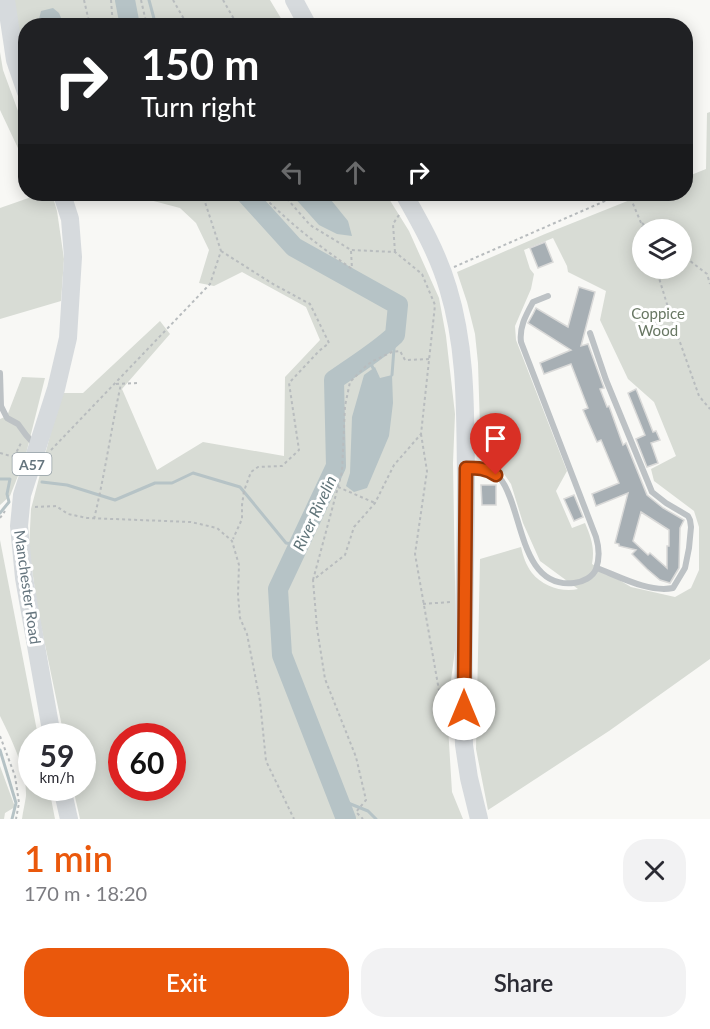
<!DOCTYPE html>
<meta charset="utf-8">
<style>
body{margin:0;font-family:Lato,sans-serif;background:#f2f2f3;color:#2b2b33;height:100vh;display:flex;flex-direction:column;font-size:22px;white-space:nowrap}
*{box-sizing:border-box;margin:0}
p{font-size:20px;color:#7c7c81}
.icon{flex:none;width:33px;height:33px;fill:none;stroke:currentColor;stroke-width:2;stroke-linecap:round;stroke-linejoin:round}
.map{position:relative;height:819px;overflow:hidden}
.details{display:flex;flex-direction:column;background:#fff;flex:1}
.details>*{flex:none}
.banner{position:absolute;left:18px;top:18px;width:675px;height:183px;border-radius:24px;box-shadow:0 3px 15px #0003;background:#202124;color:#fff;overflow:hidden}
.tools{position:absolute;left:632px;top:219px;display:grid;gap:12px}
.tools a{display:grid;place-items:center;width:60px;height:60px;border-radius:50%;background:#fff;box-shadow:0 3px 15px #0003;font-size:30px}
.speed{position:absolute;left:18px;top:723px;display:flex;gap:12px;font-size:30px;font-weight:700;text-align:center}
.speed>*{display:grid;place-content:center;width:78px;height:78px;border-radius:50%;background:#fff;box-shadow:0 3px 15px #0003;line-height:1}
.speed small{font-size:15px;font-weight:400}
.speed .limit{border:9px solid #d22;background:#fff;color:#111}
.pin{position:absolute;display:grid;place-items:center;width:51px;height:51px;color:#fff;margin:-62px -26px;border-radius:50% 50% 50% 0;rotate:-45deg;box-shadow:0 0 6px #0007}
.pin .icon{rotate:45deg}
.me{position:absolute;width:66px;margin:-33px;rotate:0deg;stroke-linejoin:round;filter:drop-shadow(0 0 4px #0008)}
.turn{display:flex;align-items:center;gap:21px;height:126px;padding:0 24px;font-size:27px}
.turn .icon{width:78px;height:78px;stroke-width:2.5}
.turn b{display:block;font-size:42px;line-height:51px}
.lanes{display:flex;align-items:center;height:57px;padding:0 24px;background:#0003;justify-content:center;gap:30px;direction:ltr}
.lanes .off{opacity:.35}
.round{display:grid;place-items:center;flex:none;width:63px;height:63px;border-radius:24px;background:#f2f2f3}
.summary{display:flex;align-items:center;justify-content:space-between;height:102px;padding:0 24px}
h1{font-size:36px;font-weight:600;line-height:45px;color:#ea580c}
.action{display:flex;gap:12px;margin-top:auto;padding:12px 24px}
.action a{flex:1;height:69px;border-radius:24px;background:#ea580c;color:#fff;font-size:24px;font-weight:600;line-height:69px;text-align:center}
.action a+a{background:#f2f2f3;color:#2b2b33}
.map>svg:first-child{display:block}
.green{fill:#d8dcd5;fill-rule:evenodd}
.water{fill:#b6c3c6}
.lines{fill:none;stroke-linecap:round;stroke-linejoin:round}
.stream{stroke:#b6c3c6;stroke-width:3}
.river{stroke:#b6c3c6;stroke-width:20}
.building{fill:#a7afb4;stroke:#d9d9d8;stroke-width:1.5;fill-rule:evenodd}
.path{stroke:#b8bcbe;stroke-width:2;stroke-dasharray:3 3;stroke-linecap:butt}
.lane{stroke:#bdc2c5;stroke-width:6}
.primary{stroke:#d6dadd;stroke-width:18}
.route-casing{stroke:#983908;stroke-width:15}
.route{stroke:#ea580c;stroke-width:10}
.labels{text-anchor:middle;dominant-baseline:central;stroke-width:6;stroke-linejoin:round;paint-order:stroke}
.shield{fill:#fff;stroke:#939ea5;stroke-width:1.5}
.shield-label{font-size:14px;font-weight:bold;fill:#65757e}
.park-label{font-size:15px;fill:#687763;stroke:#fff}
.street-label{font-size:15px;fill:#65757e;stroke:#fff}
.water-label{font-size:16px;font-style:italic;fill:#607479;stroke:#fff}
</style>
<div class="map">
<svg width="710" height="819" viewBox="0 0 710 819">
<rect width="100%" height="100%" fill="#f8f8f5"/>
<!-- green -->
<g class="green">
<path d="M14,0H270L285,25L26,26L25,69Z"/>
<path d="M0,52L3,70L25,130V163L0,110Z"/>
<path d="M710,112V659L609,731L488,810L476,749L480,559L521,547C523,556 526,565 532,573C542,586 563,593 578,589L540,561L523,523L511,484L497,464L481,460L478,363L475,334L467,302L457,272L545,234L645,194H686V177L706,169L707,113ZM642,230H681V268H642ZM553,238L567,266L568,272L606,291L600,320L628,379L654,402L676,456L651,469L654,481L694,511L699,527V570L691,588L675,597L631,587L592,564C595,548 591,537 585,523L572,528L556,491L567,471L516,340L515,326L531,289L534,274L530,269L524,250Z"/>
<path d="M40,194H52L57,211L64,259L61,301L0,319V208Z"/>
<path d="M127,194H386L409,231L439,298L446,336L455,414L453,463L456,643L447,710L452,792L463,819H80L73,788H82V736H64L38,611L29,548L31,509L61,393H83L160,321L170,334L122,389L157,470L203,442L284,456L285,377L320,340L306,307L242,272L214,286L199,283L209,250L196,223L180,208ZM122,736H172V788H122Z"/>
<path d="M22,377L45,378L25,458L10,496L0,505V419L7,416Z"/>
<path d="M0,540L38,736H32V788H49L55,819H22C23,811 25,803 26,796C27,771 11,738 0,716Z"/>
<path d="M0,766L15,807L5,813L4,819H0Z"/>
</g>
<!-- water -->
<g class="water">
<path d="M53,8L59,13L64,25H41L39,19L41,11Z"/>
<path d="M295,194H319L331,200L348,221L352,236L337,234L319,225L292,195Z"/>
<path d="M375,367L380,378L392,375L393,403L389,436L367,488L354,492L346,486L350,473L352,417L364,375Z"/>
</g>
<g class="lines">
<!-- stream -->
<g class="stream">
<path d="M149,0L156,26"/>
<path d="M367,356L373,368"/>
<path d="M392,375L395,335"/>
<path d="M0,479H10L7,494L9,502L0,513"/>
<path d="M42,482L67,485L115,500L155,483H172L193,473L240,487L286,543L298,545"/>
<path d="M0,750L16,803L12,819"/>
<path d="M338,799L368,811L376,819"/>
</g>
<!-- river -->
<g class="river">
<path d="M125,0L130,26"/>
<path d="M246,194L294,247L398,305L395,335C377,352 355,365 334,380L336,466L278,589L282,655L346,819"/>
</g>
</g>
<!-- building -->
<g class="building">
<path d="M545,242L553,262L538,268L530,248Z"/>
<path d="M579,287L595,292L581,346L588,344L604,388L600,389L607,407L609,406L623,445L626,443L647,495L663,508L684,520L680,528L679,568L670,583L660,580L647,569L632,554L636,550L619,546V544L615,543L628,493L596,506L592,494L619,483L601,440L597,442L583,410L588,408L571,364L544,374L540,363L571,350L528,323L533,314L536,308L568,327ZM641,512L669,530V546H667V568L650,553L648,555L633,541Z"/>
<path d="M636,389L653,432L656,431L660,440L651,443L658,463L647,467L636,439L645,435L628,393Z"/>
<path d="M481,485H496V505H482Z"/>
<path d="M574,495L583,517L574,521L564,499Z"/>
</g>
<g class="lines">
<!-- path -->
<g class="path">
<path d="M84,0L90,26"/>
<path d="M111,0L113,26"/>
<path d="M141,0L147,26"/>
<path d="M173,0L188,26"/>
<path d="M223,0L238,26"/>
<path d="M261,194C288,222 319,246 352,269"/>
<path d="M283,194L310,225L351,250L395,252L422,274L435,305L421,434L394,465L375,503L354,527L345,555L313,580L317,628L325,679L356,757L366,800L356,812L363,819"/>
<path d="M626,194L631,199L644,230"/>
<path d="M642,223L650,230"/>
<path d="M221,251L273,284L310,304L329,343L319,351L289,383L299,450L282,466L258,467L251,472L244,491L242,505V519L233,539"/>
<path d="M351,251L352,269"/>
<path d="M395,252L393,224L399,215"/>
<path d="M681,254L707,274L710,284"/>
<path d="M454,267L621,194"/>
<path d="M656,268L670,314L699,396L710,409"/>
<path d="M116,384L137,383"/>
<path d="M421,434L427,471L415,554L444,719L449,725"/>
<path d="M51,450L210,284L221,251L203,196L199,194"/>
<path d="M0,453L14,457L16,462L15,468"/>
<path d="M14,457L22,441"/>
<path d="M338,487L375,503"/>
<path d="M35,507L56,506L68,514L87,518L191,522L217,528L232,541L239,565L238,595L240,618L247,634L260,701L266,761L294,819"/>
<path d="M0,518L5,511"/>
<path d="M94,519C105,474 111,429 121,384"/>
<path d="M313,580L342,472L345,406L350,382L367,365L373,361L392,352L400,351L405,360L429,359"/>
<path d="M423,604L450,602"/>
<path d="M0,736L15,776L19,803L16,819"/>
</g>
<!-- lane -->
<g class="lane">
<path d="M590,333L606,380L652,492L666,503L688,516L690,520L691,527L689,548L685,568L673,588C649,593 618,576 597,568"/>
<path d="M0,373L1,406L7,418L18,424L26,435L35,445"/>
<path d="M469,468C482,468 494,470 502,481C523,511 520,589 574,583C583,582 593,577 596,569C600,558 599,547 596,537L521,342C519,327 526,315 533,302L548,296"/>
</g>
<!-- primary -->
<g class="primary">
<path d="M6,0L15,60L26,92"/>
<path d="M294,0L308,26"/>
<path d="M404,194C421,224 438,254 448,288C467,350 465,413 466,477C466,566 462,656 464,745L469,778L479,819"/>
<path d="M52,736L24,578L19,526L22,495L56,389L68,338L73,257L70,219L62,194"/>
<path d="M62,788L69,819"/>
</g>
</g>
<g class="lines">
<!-- route casing -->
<g class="route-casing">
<path id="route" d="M464,709L466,468C477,468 486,468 496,475"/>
</g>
<!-- route -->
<use href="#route" class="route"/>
</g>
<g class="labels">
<!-- shield labels -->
<rect class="shield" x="12.5" y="453" width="39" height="22" rx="4.5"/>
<g class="shield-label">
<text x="32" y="464">A57</text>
</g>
<!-- park labels -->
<g class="park-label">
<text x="658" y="313">Coppice<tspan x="658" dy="17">Wood</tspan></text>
</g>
<!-- street labels -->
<g class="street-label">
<text transform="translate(28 587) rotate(82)">Manchester Road</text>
</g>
<!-- water labels -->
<g class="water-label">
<text transform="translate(314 513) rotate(-65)">River Rivelin</text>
</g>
</g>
</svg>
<div class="tools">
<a><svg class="icon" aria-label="layers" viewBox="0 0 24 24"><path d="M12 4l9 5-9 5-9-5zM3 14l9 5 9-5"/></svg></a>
</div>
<div class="speed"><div>59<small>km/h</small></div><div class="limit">60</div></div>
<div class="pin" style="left:496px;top:475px;background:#d93025"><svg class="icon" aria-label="arrive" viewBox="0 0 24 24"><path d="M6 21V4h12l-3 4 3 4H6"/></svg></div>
<svg class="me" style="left:464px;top:709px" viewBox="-20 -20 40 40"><circle r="19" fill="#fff"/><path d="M0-13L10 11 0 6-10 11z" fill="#ea580c"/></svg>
<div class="banner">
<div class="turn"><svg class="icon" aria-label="right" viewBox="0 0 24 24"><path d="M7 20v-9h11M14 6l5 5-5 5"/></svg><div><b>150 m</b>Turn right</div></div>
<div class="lanes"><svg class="icon off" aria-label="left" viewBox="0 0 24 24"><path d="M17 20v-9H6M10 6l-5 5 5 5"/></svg><svg class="icon off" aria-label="ahead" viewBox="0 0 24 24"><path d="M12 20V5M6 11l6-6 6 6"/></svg><svg class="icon" aria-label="right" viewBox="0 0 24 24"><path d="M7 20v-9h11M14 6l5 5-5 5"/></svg></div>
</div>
</div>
<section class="details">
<div class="summary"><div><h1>1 min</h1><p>170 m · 18:20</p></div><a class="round"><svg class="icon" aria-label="close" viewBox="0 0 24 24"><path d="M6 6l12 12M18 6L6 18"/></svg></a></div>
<div class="action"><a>Exit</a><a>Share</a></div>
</section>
